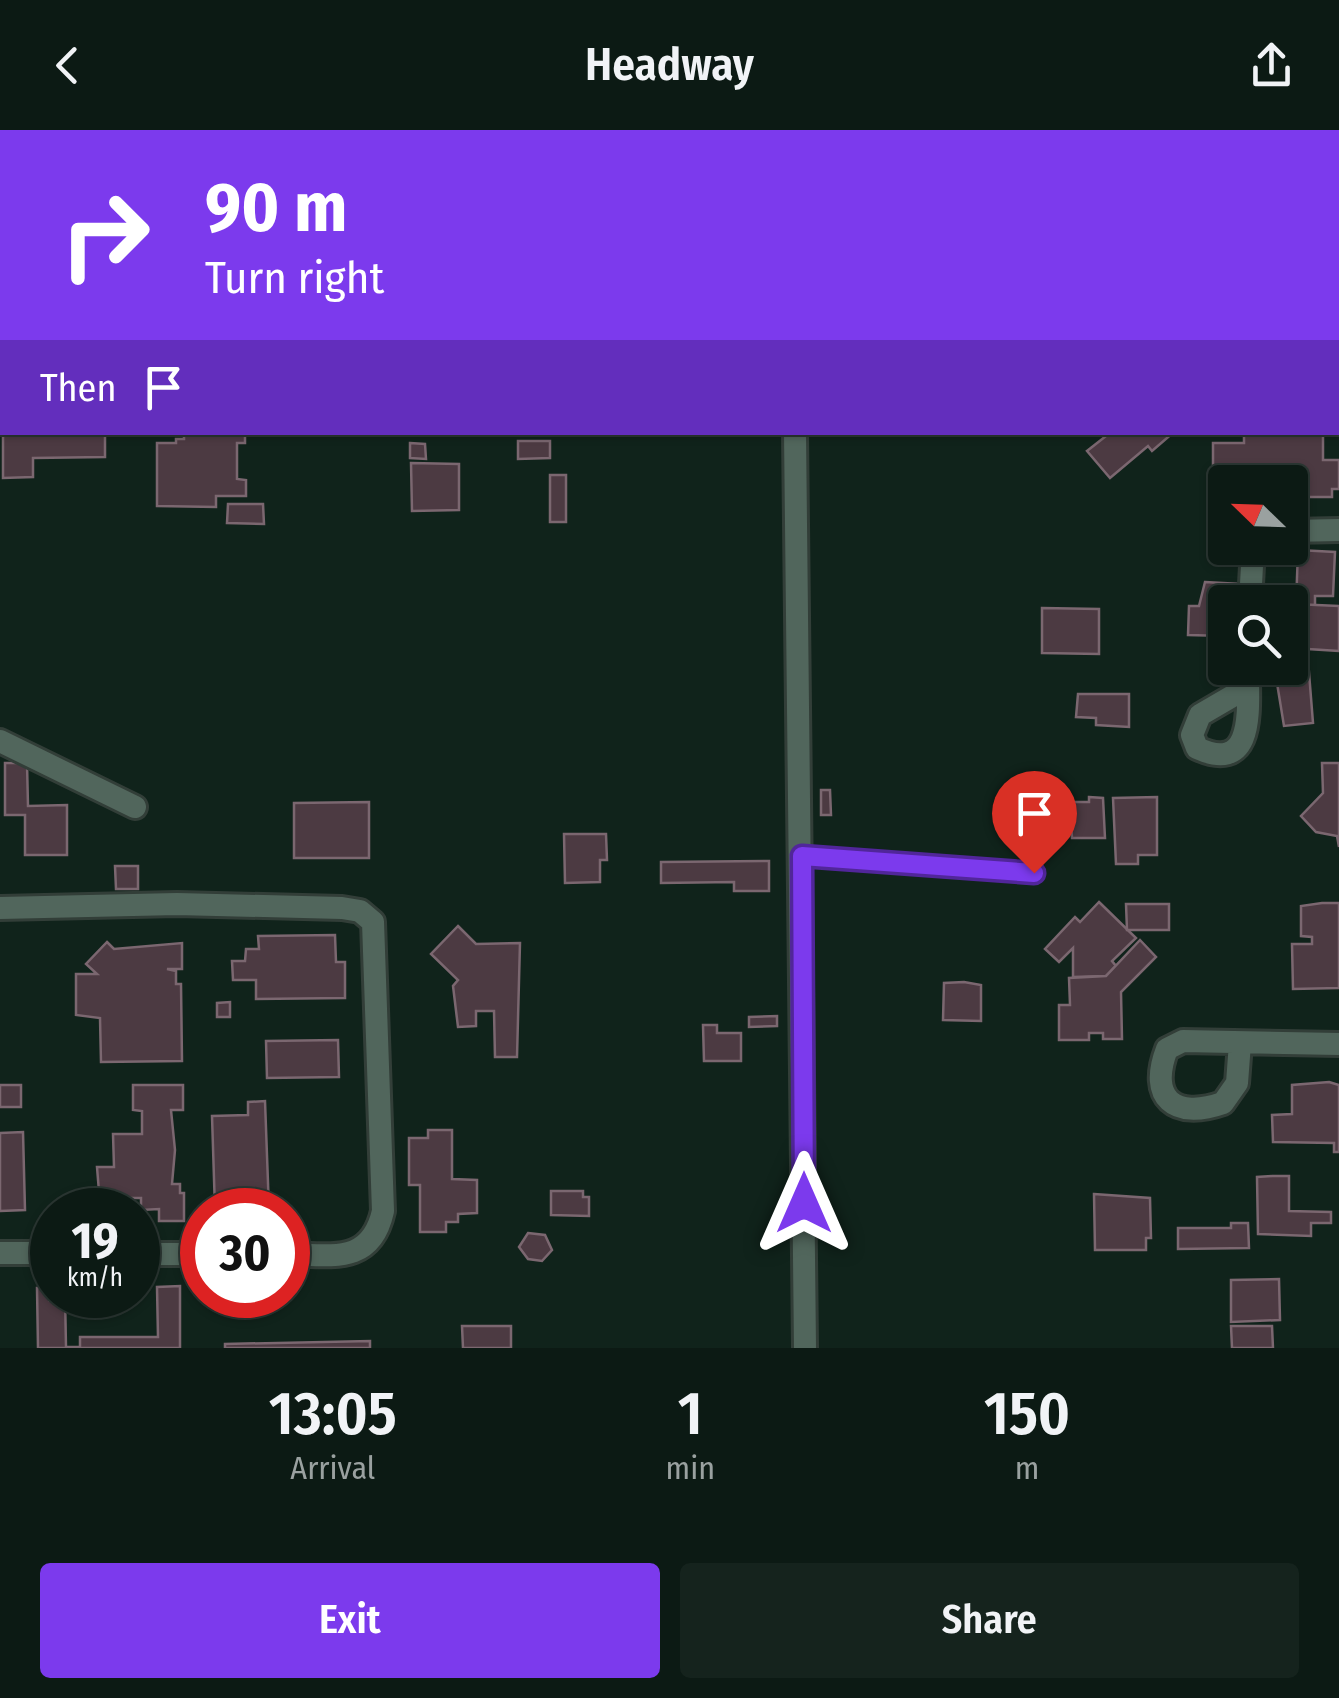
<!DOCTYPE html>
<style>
body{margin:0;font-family:"Fira Sans Condensed",sans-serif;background:#15231d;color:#f1f3f6;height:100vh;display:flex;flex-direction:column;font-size:38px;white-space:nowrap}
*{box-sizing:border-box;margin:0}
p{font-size:32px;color:#9aa1a0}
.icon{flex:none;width:55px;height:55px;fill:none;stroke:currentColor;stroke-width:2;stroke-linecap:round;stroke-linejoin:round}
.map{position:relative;height:1218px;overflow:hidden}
.sheet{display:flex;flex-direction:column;background:#0c1a14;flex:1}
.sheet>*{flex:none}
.top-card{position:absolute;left:0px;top:0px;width:1340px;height:305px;box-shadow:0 2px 8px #0004,0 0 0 2px #2c3834;background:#7c3aed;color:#fff;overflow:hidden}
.needle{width:65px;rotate:293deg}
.controls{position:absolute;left:1208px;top:335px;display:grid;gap:20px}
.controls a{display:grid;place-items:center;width:100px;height:100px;border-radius:10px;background:#0c1a14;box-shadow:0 2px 8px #0004,0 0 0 2px #2c3834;font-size:50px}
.speed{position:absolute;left:30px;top:1058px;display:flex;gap:20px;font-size:50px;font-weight:700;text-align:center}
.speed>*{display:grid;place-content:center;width:130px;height:130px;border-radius:50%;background:#0c1a14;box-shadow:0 2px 8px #0004,0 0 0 2px #2c3834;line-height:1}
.speed small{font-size:25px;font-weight:400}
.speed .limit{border:15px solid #d22;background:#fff;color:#111}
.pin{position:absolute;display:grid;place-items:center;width:85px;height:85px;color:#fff;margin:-102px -42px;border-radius:50% 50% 50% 0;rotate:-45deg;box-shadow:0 0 10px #0007}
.pin .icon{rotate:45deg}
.me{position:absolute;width:110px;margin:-55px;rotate:0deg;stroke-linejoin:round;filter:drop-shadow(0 0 8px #0008)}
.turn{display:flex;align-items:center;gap:35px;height:210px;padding:0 40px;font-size:45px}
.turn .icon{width:130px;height:130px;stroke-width:2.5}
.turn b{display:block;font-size:70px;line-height:85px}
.then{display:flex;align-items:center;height:95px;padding:0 40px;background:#0003;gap:20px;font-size:38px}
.eta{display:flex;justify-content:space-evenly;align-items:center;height:170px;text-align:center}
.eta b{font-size:60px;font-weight:600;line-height:70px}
.primary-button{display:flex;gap:20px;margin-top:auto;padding:20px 40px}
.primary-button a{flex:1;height:115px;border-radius:10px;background:#7c3aed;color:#fff;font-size:40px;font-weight:600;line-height:115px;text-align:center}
.primary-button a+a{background:#15231d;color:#f1f3f6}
header{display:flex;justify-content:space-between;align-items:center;height:130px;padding:0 40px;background:#0c1a14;font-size:45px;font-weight:600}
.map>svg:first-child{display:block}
.building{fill:#4c3a42;stroke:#7b6770;stroke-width:2.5}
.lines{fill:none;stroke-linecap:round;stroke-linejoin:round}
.lane-casing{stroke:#323e38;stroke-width:16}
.street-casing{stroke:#323e38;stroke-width:28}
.lane{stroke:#51665c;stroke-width:11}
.street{stroke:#51665c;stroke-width:22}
.route-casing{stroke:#51269a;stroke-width:25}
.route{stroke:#7c3aed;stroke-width:18}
</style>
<header><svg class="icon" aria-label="back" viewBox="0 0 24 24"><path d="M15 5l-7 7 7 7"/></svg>Headway<svg class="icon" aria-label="share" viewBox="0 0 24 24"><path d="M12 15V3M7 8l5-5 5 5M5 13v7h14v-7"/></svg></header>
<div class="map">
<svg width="1339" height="1218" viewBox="0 0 1339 1218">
<rect width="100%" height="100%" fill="#10231b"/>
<!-- building -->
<g class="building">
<rect x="575" y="0" width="75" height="2"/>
<path d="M2,54V134H0V56Z"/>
<path d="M3,302H105V327L33,328V347L3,348Z"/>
<path d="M184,302H245V313H237V349L246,350V366H216V377L157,376V313H176V309H184Z"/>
<path d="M1103,302H1174L1152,321L1148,316L1110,348L1087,321L1106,306Z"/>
<path d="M1244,302H1323V330H1339V359H1332V367H1290V352H1225V363H1213V313H1244Z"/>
<path d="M518,311H550V328L518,329Z"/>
<path d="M410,313L425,314L426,329L410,328Z"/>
<path d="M411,333L459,334V380L412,381Z"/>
<rect x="550" y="345" width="16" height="47"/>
<path d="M228,374H263L264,394L227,393Z"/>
<path d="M1298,420L1335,422L1333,466H1315V476L1296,475Z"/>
<path d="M1205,452L1240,454V472H1225V506L1188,505L1189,476H1199Z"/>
<path d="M1294,474L1339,476V521L1292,518Z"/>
<path d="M1042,478L1099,479V524L1042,523Z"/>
<path d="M1308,530L1313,593L1284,596L1276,547L1281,546L1280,538H1290V531Z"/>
<path d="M1078,564H1129V597L1096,595V588L1076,587Z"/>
<path d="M5,633H27L28,676L67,675V725H25V685H5Z"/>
<path d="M1322,633H1339V717L1337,706L1316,702L1301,686L1323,663Z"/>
<path d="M821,660H830L831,685H821Z"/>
<path d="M1089,667L1103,668L1105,708H1072L1070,672H1089Z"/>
<path d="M1157,667V725H1138V734H1116L1113,668Z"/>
<path d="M369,672V728H294V673Z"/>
<path d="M564,704H606L607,730H600V752L565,753Z"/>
<path d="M769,731V761H734V752L661,753V732Z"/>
<path d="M115,736H138V759H116Z"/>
<path d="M1099,772L1136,808L1112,831L1116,836L1106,846L1073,847V818L1059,832L1045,819L1075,787L1080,792Z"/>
<path d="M1322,773H1339V858L1293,859L1292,814H1312V807L1301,806V776Z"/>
<path d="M1126,774H1169V800H1127Z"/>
<path d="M458,796L476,814L520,813L517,927H495L494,881H476V896L458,897L453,856L458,850L431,824Z"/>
<path d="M335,805L336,832H345V868L256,869V850H233L232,831H245L246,819H259L258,806Z"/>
<path d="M1140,810L1156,827L1121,862L1122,909H1103V903H1089V910H1059V875H1070L1069,848L1106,846Z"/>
<path d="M107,812L114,819L182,813V839H167L176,841V854H181L182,931L101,932L100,888L76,885V844H97L86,834Z"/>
<path d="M964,852L981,855V891L943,890L944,853Z"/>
<path d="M230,872V887H217V873Z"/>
<path d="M777,886V896L749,897V887Z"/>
<path d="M703,895H717V903H741V931H704Z"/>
<path d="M338,910L339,947L267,948L266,911Z"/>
<path d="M1329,952L1339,955V1022H1334V1013L1273,1012L1272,985L1292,984V955Z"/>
<rect x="0" y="955" width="21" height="22"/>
<path d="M133,955H183V980H171L175,1020L172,1054H180V1063H184V1091H159V1079L141,1080V1068H119V1079L93,1080V1062H99L97,1037H114L113,1004H142V981L133,980Z"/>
<path d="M265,971L269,1080H215L212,986L248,985V972Z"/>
<path d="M428,1000H452V1049L477,1050V1083L458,1084V1092H446V1102H420V1055H409V1008H428Z"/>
<path d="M23,1002L25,1080L0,1081V1003Z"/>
<path d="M1272,1046H1289V1081L1331,1082V1093H1311V1106L1258,1104L1257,1047Z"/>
<path d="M551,1061H583V1067H589V1086L551,1085Z"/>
<path d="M1094,1064L1150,1068L1151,1108H1146V1120H1095Z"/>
<path d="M1231,1093H1248L1249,1118L1178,1119V1098H1231Z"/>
<path d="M528,1103L545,1105L552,1120L542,1131L528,1129L519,1117Z"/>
<path d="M1279,1149L1280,1190L1231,1192V1150Z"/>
<path d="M180,1156V1218H38L37,1158L52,1157L50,1170L65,1165L66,1217H80V1207H158L157,1157Z"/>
<path d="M462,1196H511V1218H463Z"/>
<path d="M1231,1196H1272L1273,1218H1232Z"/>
<path d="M370,1211V1218H225V1214Z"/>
</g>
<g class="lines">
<!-- lane casing -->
<g class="lane-casing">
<path id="lane" d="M802,727L1035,743"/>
</g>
<!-- street casing -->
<g class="street-casing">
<g id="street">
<path d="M773,0L774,2"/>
<path d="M247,2L249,0"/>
<path d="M0,10H2"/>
<path d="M1338,190H1339"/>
<path d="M0,210H2"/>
<path d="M795,302L805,1218"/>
<path d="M1290,401L1339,400"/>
<path d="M1250,472L1253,418"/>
<path d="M1248,557L1200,585L1192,605L1197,618C1258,646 1247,572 1248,538"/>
<path d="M0,611L135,677"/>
<path d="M0,778L177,774L342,778L360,781L373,792L383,1081C371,1135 332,1125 288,1124"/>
<path d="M1240,913L1237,953L1223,973C1174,990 1148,968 1167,919L1183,911L1339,914"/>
<path d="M0,1123H52"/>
<path d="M138,1124H202"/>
</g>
</g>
<!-- lane -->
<use href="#lane" class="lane"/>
<!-- street -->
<use href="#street" class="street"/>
</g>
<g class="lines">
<!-- route casing -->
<g class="route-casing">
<path id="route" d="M804,1073L802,726L1034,743"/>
</g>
<!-- route -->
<use href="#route" class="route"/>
</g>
</svg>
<div class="controls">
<a><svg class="needle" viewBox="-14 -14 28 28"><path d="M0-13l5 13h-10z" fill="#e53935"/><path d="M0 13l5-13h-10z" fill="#9aa1a0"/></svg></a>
<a><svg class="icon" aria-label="search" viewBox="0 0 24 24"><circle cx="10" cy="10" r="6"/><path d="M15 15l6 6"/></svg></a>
</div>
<div class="speed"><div>19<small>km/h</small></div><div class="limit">30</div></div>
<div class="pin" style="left:1034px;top:743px;background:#d93025"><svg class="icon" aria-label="arrive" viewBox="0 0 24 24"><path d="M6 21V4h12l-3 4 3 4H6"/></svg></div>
<svg class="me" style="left:804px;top:1073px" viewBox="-20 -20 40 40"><path d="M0-17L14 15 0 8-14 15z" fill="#7c3aed" stroke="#fff" stroke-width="4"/></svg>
<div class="top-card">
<div class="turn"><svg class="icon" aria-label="right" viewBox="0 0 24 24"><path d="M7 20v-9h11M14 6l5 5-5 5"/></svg><div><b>90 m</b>Turn right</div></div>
<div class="then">Then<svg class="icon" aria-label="arrive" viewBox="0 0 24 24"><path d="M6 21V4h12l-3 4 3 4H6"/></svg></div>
</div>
</div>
<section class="sheet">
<div class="eta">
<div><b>13:05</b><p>Arrival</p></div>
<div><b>1</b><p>min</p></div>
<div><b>150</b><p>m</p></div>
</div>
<div class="primary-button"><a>Exit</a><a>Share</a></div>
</section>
